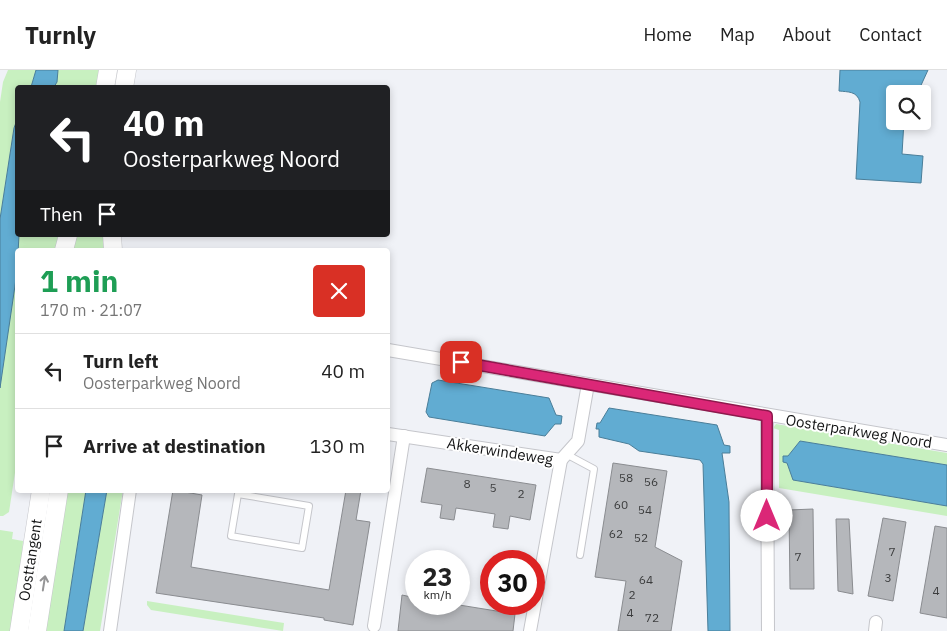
<!DOCTYPE html>
<meta charset="utf-8">
<style>
body{margin:0;font-family:"IBM Plex Sans",sans-serif;background:#f6f6f6;color:#222;height:100vh;display:flex;flex-direction:column;font-size:19px;white-space:nowrap}
*{box-sizing:border-box;margin:0}
p{font-size:16px;color:#767676}
.icon{flex:none;width:28px;height:28px;fill:none;stroke:currentColor;stroke-width:2;stroke-linecap:round;stroke-linejoin:round}
.map{position:relative;flex:1;overflow:hidden}
.side{position:absolute;left:15px;top:178px;width:375px;height:245px;display:flex;flex-direction:column;background:#fff;border-radius:5px;box-shadow:0 2px 8px #0003}
.side>*{flex:none}
.hud{position:absolute;left:15px;top:15px;width:375px;height:152px;border-radius:5px;box-shadow:0 2px 8px #0003;background:#202124;color:#fff;overflow:hidden}
.fabs{position:absolute;left:886px;top:15px;display:grid;gap:10px}
.fabs a{display:grid;place-items:center;width:45px;height:45px;border-radius:5px;background:#fff;box-shadow:0 2px 8px #0003;font-size:25px}
.speed{position:absolute;left:405px;top:480px;display:flex;gap:10px;font-size:25px;font-weight:700;text-align:center}
.speed>*{display:grid;place-content:center;width:65px;height:65px;border-radius:50%;background:#fff;box-shadow:0 2px 8px #0003;line-height:1}
.speed small{font-size:12px;font-weight:400}
.speed .limit{border:8px solid #d22;background:#fff;color:#111}
.pin{position:absolute;display:grid;place-items:center;width:42px;height:42px;color:#fff;margin:-21px;border-radius:10px;box-shadow:0 2px 8px #0006}
.me{position:absolute;width:55px;margin:-28px;rotate:0deg;stroke-linejoin:round;filter:drop-shadow(0 0 4px #0008)}
.turn{display:flex;align-items:center;gap:18px;height:105px;padding:0 25px;font-size:22px}
.turn .icon{width:65px;height:65px;stroke-width:2.5}
.turn b{display:block;font-size:35px;line-height:42px}
.then{display:flex;align-items:center;height:48px;padding:0 25px;background:#0003;gap:10px;font-size:19px}
.round{display:grid;place-items:center;flex:none;width:52px;height:52px;border-radius:5px;background:#f6f6f6}
.headline{display:flex;align-items:center;justify-content:space-between;height:85px;padding:0 25px}
h1{font-size:30px;font-weight:700;line-height:38px;color:#1e9e55}
ul{padding:0;list-style:none}
li{display:flex;align-items:center;gap:15px;height:75px;padding:0 25px;border-top:1px solid #e0e0e0}
li div{flex:1}
li b{display:block;font-size:19px}
li em{font-style:normal}
header{display:flex;align-items:center;gap:30px;box-sizing:border-box;height:70px;padding:0 25px;background:#fff;border-bottom:1px solid #e0e0e0}
header strong{font-size:24px}
nav{display:flex;gap:28px;margin-inline-start:auto;font-size:18px}
.map>svg:first-child{display:block}
.green{fill:#c8f0c0}
.water{fill:#61acd2;stroke:#4a7e99}
.building{fill:#b5b7bb;stroke:#8a8c90}
.lines{fill:none;stroke-linecap:round;stroke-linejoin:round}
.service-casing{stroke:#c5c6cb;stroke-width:8}
.minor-casing{stroke:#c5c6cb;stroke-width:14}
.secondary-casing{stroke:#c5c6cb;stroke-width:19}
.service{stroke:#fff;stroke-width:6}
.minor{stroke:#fff;stroke-width:12}
.secondary{stroke:#fff;stroke-width:18}
.oneway{stroke:#959596}
.route-casing{stroke:#8e194d;stroke-width:12}
.route{stroke:#db2777;stroke-width:9}
.labels{text-anchor:middle;dominant-baseline:central;stroke-width:4;stroke-linejoin:round;paint-order:stroke}
.number-label{font-size:12px;fill:#3c3d3e}
.street-label{font-size:15px;fill:#131415;stroke:#fff}
</style>
<header>
<strong>Turnly</strong>
<nav><a>Home</a><a>Map</a><a>About</a><a>Contact</a></nav>
</header>
<div class="map">
<svg width="947" height="561" viewBox="0 0 947 561">
<rect width="100%" height="100%" fill="#f0f2f7"/>
<!-- green -->
<g class="green">
<path d="M8,0H36L31,17L18,18L17,50L14,58L0,149V32L3,12Z"/>
<path d="M58,0H101L99,17L54,18L57,12Z"/>
<path d="M19,165H58L56,180H18Z"/>
<path d="M76,165H106L108,180H71Z"/>
<path d="M17,186L18,383L9,442L3,446H0V318Z"/>
<path d="M776,354L947,383V395L800,371L788,386H783V392L787,393L793,410L947,436V446L779,418V360L773,358Z"/>
<path d="M66,420H86L64,561H44Z"/>
<path d="M107,420H123L100,561H83Z"/>
<path d="M0,460L13,462L12,469L23,471L21,503L12,561H0Z"/>
<path d="M147,531L284,553L283,561L151,540L147,535Z"/>
</g>
<!-- water -->
<g class="water">
<path d="M36,0H58L57,12L54,17H31Z"/>
<path d="M840,0H928L917,24H895V51H904L902,84L923,86L921,113L856,109L860,32C857,21 848,22 839,21Z"/>
<path d="M17,50L18,165H19L17,202L0,318V149L14,58Z"/>
<path d="M438,310L549,328L556,345L562,346L561,354H555L545,366L429,347L426,342L432,313Z"/>
<path d="M609,338L717,355L724,375L730,376V383H722L729,432L730,561H708L703,394L700,390L639,381L629,374L599,367V359H596L597,353H600Z"/>
<path d="M800,371L947,395V436L793,410L787,393L783,392V386H788Z"/>
<path d="M86,420H107L83,561H64Z"/>
</g>
<!-- building -->
<g class="building">
<path d="M613,393L667,401L655,477L682,491L671,561H618L626,511L595,507Z"/>
<path d="M427,398L536,415L530,450L510,446L508,459L493,457L495,444L456,438L454,450L440,448L442,435L421,432Z"/>
<path d="M173,420L202,425L191,497L329,520L346,420H361L356,450L370,452L353,555L324,550V548L156,523Z"/>
<path d="M813,439L814,519H790L789,440Z"/>
<path d="M883,448L906,452L893,531L868,526Z"/>
<path d="M836,449H849L853,524L838,521Z"/>
<path d="M935,456L947,458V548L920,543Z"/>
<path d="M402,525L416,528V534H453L515,544L513,561H398Z"/>
</g>
<g class="lines">
<!-- service casing -->
<g class="service-casing">
<g id="service">
<path d="M566,384L594,399L580,485"/>
<path d="M238,424L309,436L302,478L231,466Z"/>
</g>
</g>
<!-- minor casing -->
<g class="minor-casing">
<g id="minor">
<path d="M388,280L947,375"/>
<path d="M767,346L768,561"/>
<path d="M388,364L561,390L578,371L588,314"/>
<path d="M374,556L404,366"/>
<path d="M110,561L130,420"/>
<path d="M530,561L561,390"/>
<path d="M875,561L876,552"/>
</g>
</g>
<!-- secondary casing -->
<g class="secondary-casing">
<g id="secondary">
<path d="M105,18L108,0"/>
<path d="M124,18L127,0"/>
<path d="M112,165L113,180"/>
<path d="M64,180L68,165"/>
<path d="M19,561L41,420"/>
<path d="M37,561L59,420"/>
</g>
</g>
<!-- service -->
<use href="#service" class="service"/>
<!-- minor -->
<use href="#minor" class="minor"/>
<!-- secondary -->
<use href="#secondary" class="secondary"/>
</g>
<!-- one-way arrows -->
<defs><path id="oneway-shaft" d="M-6 0H5M1.5-3L5.5 0L1.5 3" fill="none" stroke-width="1.6" stroke-linecap="round" stroke-linejoin="round" transform="scale(1.25)"/></defs>
<use class="oneway" href="#oneway-shaft" transform="translate(44 513) rotate(-81)"/>
<g class="lines">
<!-- route casing -->
<g class="route-casing">
<path id="route" d="M461,292L767,346V446"/>
</g>
<!-- route -->
<use href="#route" class="route"/>
</g>
<g class="labels">
<!-- number labels -->
<g class="number-label">
<text x="626" y="407">58</text>
<text x="651" y="411">56</text>
<text x="467" y="413">8</text>
<text x="493" y="417">5</text>
<text x="521" y="423">2</text>
<text x="621" y="434">60</text>
<text x="645" y="439">54</text>
<text x="616" y="463">62</text>
<text x="641" y="467">52</text>
<text x="892" y="481">7</text>
<text x="798" y="486">7</text>
<text x="888" y="507">3</text>
<text x="646" y="509">64</text>
<text x="936" y="520">4</text>
<text x="632" y="524">2</text>
<text x="630" y="542">4</text>
<text x="652" y="547">72</text>
</g>
<!-- street labels -->
<g class="street-label">
<text transform="translate(859 361) rotate(9)">Oosterparkweg Noord</text>
<text transform="translate(500 381) rotate(9)">Akkerwindeweg</text>
<text transform="translate(30 490) rotate(-81)">Oosttangent</text>
</g>
</g>
</svg>
<div class="fabs">
<a><svg class="icon" aria-label="search" viewBox="0 0 24 24"><circle cx="10" cy="10" r="6"/><path d="M15 15l6 6"/></svg></a>
</div>
<div class="speed"><div>23<small>km/h</small></div><div class="limit">30</div></div>
<div class="pin" style="left:461px;top:292px;background:#d93025"><svg class="icon" aria-label="arrive" viewBox="0 0 24 24"><path d="M6 21V4h12l-3 4 3 4H6"/></svg></div>
<svg class="me" style="left:767px;top:446px" viewBox="-20 -20 40 40"><circle r="19" fill="#fff"/><path d="M0-13L10 11 0 6-10 11z" fill="#db2777"/></svg>
<div class="hud">
<div class="turn"><svg class="icon" aria-label="left" viewBox="0 0 24 24"><path d="M17 20v-9H6M10 6l-5 5 5 5"/></svg><div><b>40 m</b>Oosterparkweg Noord</div></div>
<div class="then">Then<svg class="icon" aria-label="arrive" viewBox="0 0 24 24"><path d="M6 21V4h12l-3 4 3 4H6"/></svg></div>
</div>
<section class="side">
<div class="headline"><div><h1>1 min</h1><p>170 m · 21:07</p></div><a class="round" style="background:#d93025;color:#fff"><svg class="icon" aria-label="close" viewBox="0 0 24 24"><path d="M6 6l12 12M18 6L6 18"/></svg></a></div>
<ul>
<li><svg class="icon" aria-label="left" viewBox="0 0 24 24"><path d="M17 20v-9H6M10 6l-5 5 5 5"/></svg><div><b>Turn left</b><p>Oosterparkweg Noord</p></div><em>40 m</em></li>
<li><svg class="icon" aria-label="arrive" viewBox="0 0 24 24"><path d="M6 21V4h12l-3 4 3 4H6"/></svg><div><b>Arrive at destination</b></div><em>130 m</em></li>
</ul>
</section>
</div>
